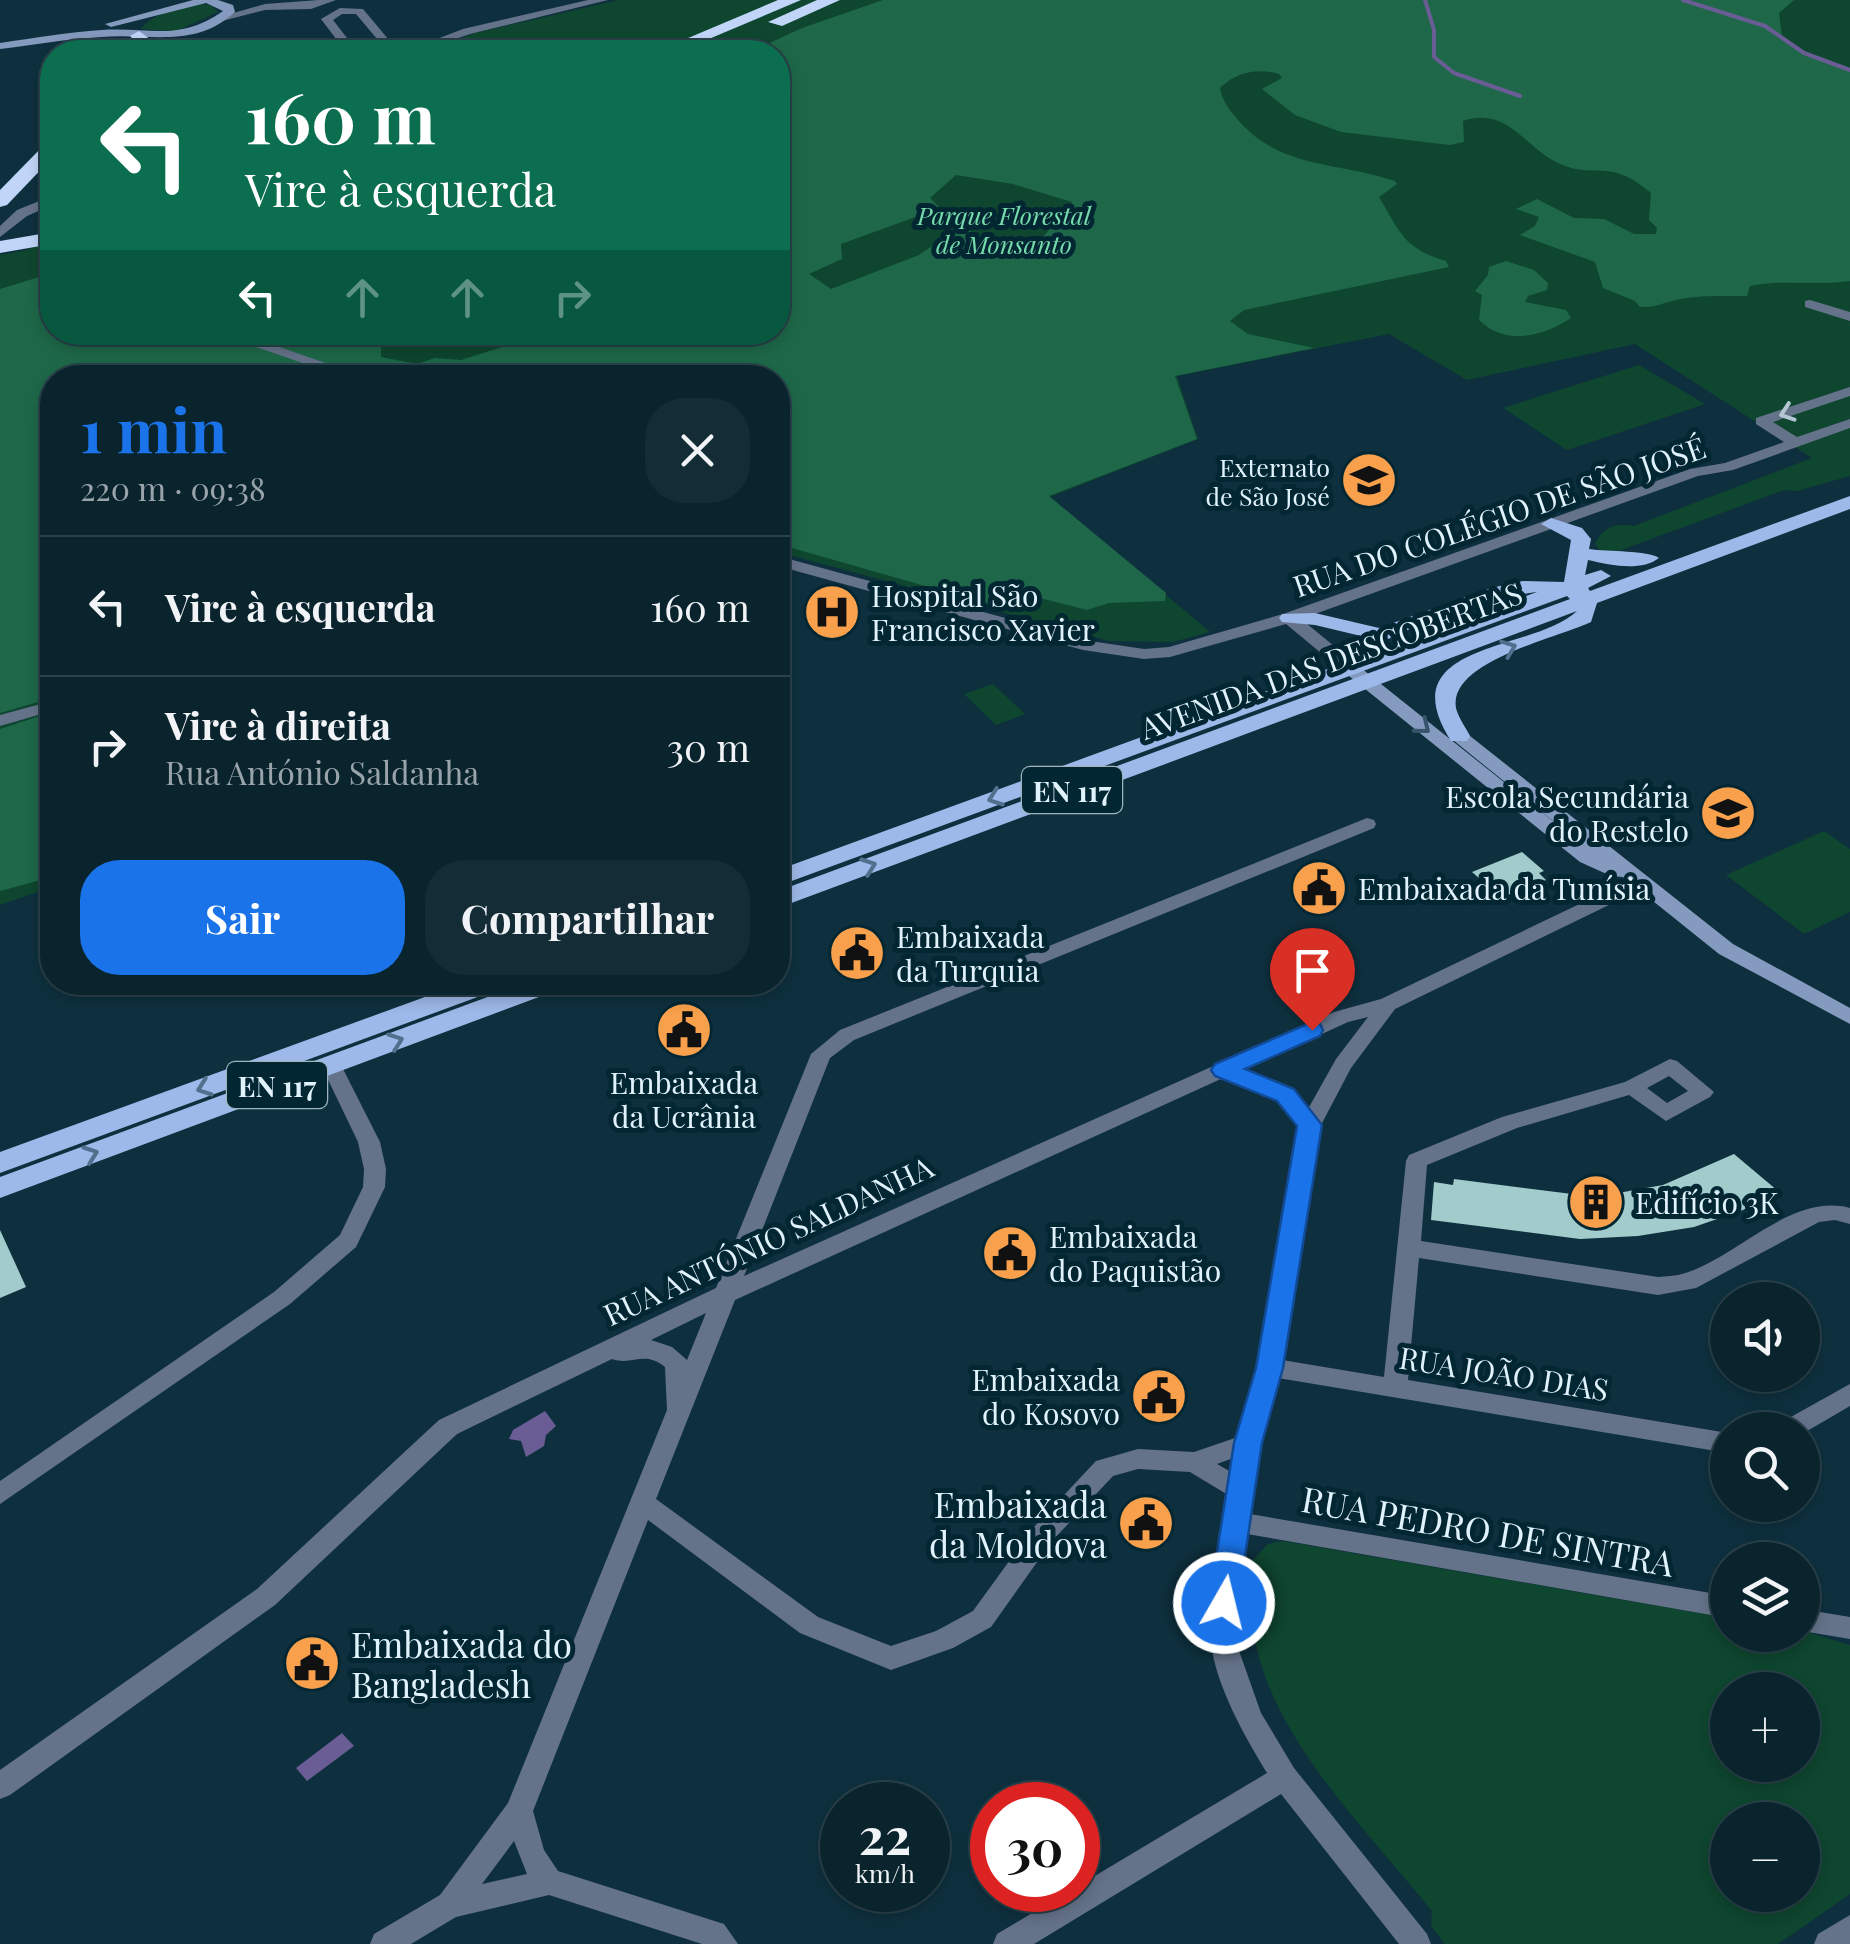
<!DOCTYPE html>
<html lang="pt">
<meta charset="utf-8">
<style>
body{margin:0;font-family:"Playfair Display",serif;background:#132c36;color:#f1f3f6;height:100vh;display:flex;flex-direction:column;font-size:38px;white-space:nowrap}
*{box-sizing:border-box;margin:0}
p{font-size:32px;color:#99a4aa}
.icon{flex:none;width:55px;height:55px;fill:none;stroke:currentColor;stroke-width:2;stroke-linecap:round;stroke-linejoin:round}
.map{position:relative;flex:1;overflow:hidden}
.sheet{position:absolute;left:40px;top:365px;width:750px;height:630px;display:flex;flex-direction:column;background:#0a242e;border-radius:40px;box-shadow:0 5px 15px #0003,0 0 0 2px #2a414a}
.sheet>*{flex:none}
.hud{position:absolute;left:40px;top:40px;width:750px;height:305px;border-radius:40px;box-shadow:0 5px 15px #0003,0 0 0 2px #2a414a;background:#0b6e4f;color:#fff;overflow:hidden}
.controls{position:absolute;left:1710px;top:1282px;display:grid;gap:20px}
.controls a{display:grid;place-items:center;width:110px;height:110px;border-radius:50%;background:#0a242e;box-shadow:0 5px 15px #0003,0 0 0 2px #2a414a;font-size:50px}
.speed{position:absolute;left:820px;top:1782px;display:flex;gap:20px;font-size:50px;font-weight:700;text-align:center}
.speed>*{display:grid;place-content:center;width:130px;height:130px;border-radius:50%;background:#0a242e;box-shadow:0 5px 15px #0003,0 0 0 2px #2a414a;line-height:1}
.speed small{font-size:25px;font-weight:400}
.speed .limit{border:15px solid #d22;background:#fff;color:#111}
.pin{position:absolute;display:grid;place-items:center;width:85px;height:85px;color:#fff;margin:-102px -42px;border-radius:50% 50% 50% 0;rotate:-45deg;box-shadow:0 0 10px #0007}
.pin .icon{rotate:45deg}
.me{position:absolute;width:110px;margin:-55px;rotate:8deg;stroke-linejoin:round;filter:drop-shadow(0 0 8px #0008)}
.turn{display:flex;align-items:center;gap:35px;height:210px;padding:0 40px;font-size:45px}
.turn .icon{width:130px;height:130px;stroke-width:2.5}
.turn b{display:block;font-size:70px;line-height:85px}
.lanes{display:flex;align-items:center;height:95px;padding:0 40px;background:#0003;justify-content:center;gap:50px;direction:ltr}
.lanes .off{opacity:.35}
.round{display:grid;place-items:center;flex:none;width:105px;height:105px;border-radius:40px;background:#132c36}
.summary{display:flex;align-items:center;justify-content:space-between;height:170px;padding:0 40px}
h1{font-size:60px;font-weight:700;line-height:75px;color:#1a73e8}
.cta{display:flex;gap:20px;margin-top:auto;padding:20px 40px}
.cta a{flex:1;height:115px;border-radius:40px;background:#1a73e8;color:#fff;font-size:40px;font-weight:700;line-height:115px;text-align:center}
.cta a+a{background:#132c36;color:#f1f3f6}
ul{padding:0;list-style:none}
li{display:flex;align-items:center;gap:30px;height:140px;padding:0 40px;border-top:2px solid #2a414a}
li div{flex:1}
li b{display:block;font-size:38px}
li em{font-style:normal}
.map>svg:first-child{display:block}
.green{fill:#0e462f;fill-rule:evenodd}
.forest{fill:#1e6849;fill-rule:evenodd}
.water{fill:#6a5c94}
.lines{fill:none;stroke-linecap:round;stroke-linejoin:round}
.stream{stroke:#6a5c94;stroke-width:4}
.building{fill:#a1cccb}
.street{fill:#65738a;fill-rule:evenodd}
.secondary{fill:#859abf;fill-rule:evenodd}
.primary{fill:#9db9e9;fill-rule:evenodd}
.highway{fill:#c1d5f8;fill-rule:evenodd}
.oneway{stroke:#b5c6d3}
.oneway2{stroke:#50708e}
.oneway3{stroke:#37546b}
.route{fill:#1a73e8;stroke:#114b97;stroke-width:2.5}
.labels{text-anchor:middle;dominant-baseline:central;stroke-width:10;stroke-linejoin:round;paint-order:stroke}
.far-park-label{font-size:25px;font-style:italic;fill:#76dbab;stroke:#032633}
.far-poi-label{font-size:25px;fill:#e0f2fb;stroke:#032633;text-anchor:end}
.shield{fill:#032633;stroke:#9eb5bf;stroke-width:2.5}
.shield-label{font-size:28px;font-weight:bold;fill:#e0f2fb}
.street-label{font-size:30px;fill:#e0f2fb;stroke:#032633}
.poi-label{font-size:30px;fill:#e0f2fb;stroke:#032633;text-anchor:start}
.near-poi-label{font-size:35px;fill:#e0f2fb;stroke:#032633;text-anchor:end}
.near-street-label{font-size:35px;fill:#e0f2fb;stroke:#032633}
</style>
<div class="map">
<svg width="1850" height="1944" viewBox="0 0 1850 1944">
<rect width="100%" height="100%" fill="#0e303e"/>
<!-- green -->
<g class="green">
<path d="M619,0H1850V476L1797,491L1784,490L1616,552L1600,551L1595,544C1604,526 1615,523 1634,526L1812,458L1635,344L1467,380L1389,334L1177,376L1198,439L1050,497L1210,632L1173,642L1109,641L778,552V378H52V887L0,905V255L27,250L52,234V332H778V52H420L475,33Z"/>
<path d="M203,4L212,6L218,12L174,32L141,29C152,13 184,6 203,4Z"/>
<path d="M1639,365L1705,404L1567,450L1503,408Z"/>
<path d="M993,684L1025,714L996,725L964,694Z"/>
<path d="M1824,831L1850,849V912L1804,934L1726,875Z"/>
<path d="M1283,1541L1727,1618L1728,1635H1802L1803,1631L1850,1645V1894L1778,1944H1445L1431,1926L1432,1911C1371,1835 1279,1745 1257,1649C1251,1622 1255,1592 1257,1565L1250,1563L1268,1544ZM1728,1690H1802V1765H1728ZM1728,1820H1802V1895H1728Z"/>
</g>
<!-- forest -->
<g class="forest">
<path d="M883,0H1794L1779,13L1782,38L1804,55L1850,70V281C1816,286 1784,279 1750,286L1747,296C1725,296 1702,295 1680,299C1665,302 1656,308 1640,307L1635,301L1603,288L1595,262L1520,235L1535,226L1539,217L1516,209L1537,199L1574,218L1604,219L1634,234H1656L1657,228L1649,220L1651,193C1608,156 1597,181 1558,163C1524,147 1508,106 1463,121L1464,142L1450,145L1341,132L1295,115L1262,89L1282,78L1279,74C1258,68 1236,72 1220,88C1223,103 1229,109 1239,121C1281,169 1339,162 1395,181L1397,184L1379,197C1400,232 1404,249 1446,261L1449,267L1244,310L1230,321L1248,334L1314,348L1175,376L1197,439L1049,496L1166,593L1165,601L1109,603L1087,610L1032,596L995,606L778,544V378H52V698L0,713V289L52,273V332L422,333L388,337L381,343V357L417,364L435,358L461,360L530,338L568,343L580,337L581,333L778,332V52H750L802,28ZM956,175L1013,184L1072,202L1029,254L959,227L919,255L831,289L809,274L842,259L841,244L940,208L930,198Z"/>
<path d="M1506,261L1534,270L1548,283L1547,290L1528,296L1525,302L1566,310L1571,318C1542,337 1505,346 1479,320L1482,295L1475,291L1488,275L1489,267Z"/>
<path d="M52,712V877L0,891V729Z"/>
</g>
<!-- water -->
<g class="water">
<path d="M545,1411L556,1426L546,1435L544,1446L526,1457L521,1441L509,1439L513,1430Z"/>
<path d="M342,1733L354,1746L307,1781L296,1768Z"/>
</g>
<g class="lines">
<!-- stream -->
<g class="stream">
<path d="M1425,0L1434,30V57L1454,73L1520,96"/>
<path d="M1683,0L1765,26L1804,53L1850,70"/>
</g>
</g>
<!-- building -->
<g class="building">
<path d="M1522,852L1544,871L1539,873L1546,880L1508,895L1502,891L1496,893L1472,872Z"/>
<path d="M1734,1154L1778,1191L1743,1210L1694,1227L1638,1236L1580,1239L1431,1220L1434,1182L1453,1185L1454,1179L1572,1194L1618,1193L1663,1185Z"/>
<path d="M0,1230L26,1287L0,1298Z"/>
</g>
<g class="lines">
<!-- street -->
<g class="street">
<path d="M319,0H336L311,9L265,10L222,21L216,18L265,4Z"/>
<path d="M588,0H608L470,34L418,52H403L463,29Z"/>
<path d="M340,8L363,9L399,52H388L356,14H342L333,20L358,52H346L321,19Z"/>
<path d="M52,196V205L27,216L0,237V226L17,210Z"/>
<path d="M1810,300L1850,312V321L1805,307V301Z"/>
<path d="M213,332H236L369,378H346Z"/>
<path d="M1850,387V396L1773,422L1797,437L1850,419V428L1733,470L1698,476L1301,619L1356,664L1359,668L1356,672H1344L1286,624L1170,657L1144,659L1083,650L778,566V556L1090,641L1144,649L1169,647L1283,614L1690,469L1725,463L1784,442L1756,424V418Z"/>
<path d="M52,701V711L0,726V715Z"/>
<path d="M1367,818L1374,820L1376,824L1374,828L854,1040L830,1058L744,1276L1334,1012L1381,999L1634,878H1648L1651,882L1648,886L1395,1009L1351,1068L1321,1125L1282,1360L1384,1377L1406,1161L1409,1155L1502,1117L1625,1082L1670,1059L1677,1061L1714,1092L1710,1097L1666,1121L1629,1095L1517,1128L1427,1165L1421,1241L1658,1277C1666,1276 1675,1276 1682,1274C1736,1259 1791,1192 1850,1208V1224L1835,1220L1819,1222L1696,1288L1658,1295L1419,1258L1408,1380L1728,1433V1453L1278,1378L1260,1443L1250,1514L1728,1596V1618L1247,1534L1237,1603V1645L1261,1713L1294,1768L1427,1934L1431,1944H1399L1281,1794L1034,1944H993L997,1934L1071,1890H1078V1886L1267,1773C1245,1737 1216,1686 1211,1643C1205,1596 1220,1542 1228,1495L1190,1472L1138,1469L1113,1476L1052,1541L991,1627L953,1648L891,1670L800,1633L648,1520L533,1811L544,1850L558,1871L724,1924L738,1944H702L549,1895L456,1917L411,1944H370L374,1934L440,1895L508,1803L667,1410L665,1367C644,1350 633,1366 612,1359L457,1434L275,1605L10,1795L0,1799V1770L257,1589L439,1420L716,1288L811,1054L840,1030ZM1368,1017L1336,1059L1308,1109L1292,1090L1243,1070L1348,1022ZM1669,1076L1688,1091L1667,1103L1647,1088ZM1223,1078L1278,1100L1299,1126L1257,1367L1238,1437L1194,1452L1138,1449L1096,1461L1034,1527L973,1611L936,1631L891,1646L818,1617L656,1499L735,1300ZM706,1313L687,1360L672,1347L651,1340ZM1233,1458L1231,1472L1217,1464ZM514,1841L527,1874L482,1884Z"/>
<path d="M331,1058L341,1065L380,1142L386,1169L385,1187L356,1247L290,1304L0,1504V1481L274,1292L340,1235L363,1187L364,1169L358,1142L321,1065Z"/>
<path d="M1850,1384V1406L1802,1434V1430H1777L1780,1423Z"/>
<path d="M1802,1609L1850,1617V1639L1802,1631Z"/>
<path d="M1850,1915V1944H1814L1818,1934Z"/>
</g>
<!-- secondary -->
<g class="secondary">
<path d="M193,0H218L233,5L235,12C195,49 150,33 101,37C67,39 33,45 0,49V43C34,38 68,32 102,30C151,27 179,42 223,11L206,3L111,27L105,24Z"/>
<path d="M1350,663L1356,664L1594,854L1453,740L1450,736L1453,732H1465L1733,944L1850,1008V1024L1719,954L1623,877L1611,876L1580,862L1344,672L1341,668L1344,664Z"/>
</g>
<!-- primary -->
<g class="primary">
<path d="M1850,496V509L1597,603L1591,622C1558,638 1448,661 1456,708C1458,717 1466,728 1470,736L1467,741H1451C1387,641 1535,652 1577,611L778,908V891L1570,599L1567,596L778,886V870L1341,664L1354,639L1361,636L1315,625L1282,622L1279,618L1282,614L1315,613L1379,628L1491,588L1523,581L1564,582L1571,540L1541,524L1551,518L1582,528L1591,539L1589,549C1608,552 1648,550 1659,558C1641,572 1610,565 1588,560L1585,575L1601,570L1611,576L1588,588L1590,591ZM1537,592L1368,654C1381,632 1508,594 1537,592Z"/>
<path d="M466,982H505L502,988L0,1173V1152Z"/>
<path d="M528,982H566L563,988L0,1198V1177Z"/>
</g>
<!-- highway -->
<g class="highway">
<path d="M778,0H801L678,52H655Z"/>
<path d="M817,0H840L782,26L768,22Z"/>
<path d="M139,31L159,46L154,52H138L141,47L130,36Z"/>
<path d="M52,142V158L7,205L0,207V190L45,144Z"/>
<path d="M52,232V244L0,253V241Z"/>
</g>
</g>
<!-- one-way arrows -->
<defs><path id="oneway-chevron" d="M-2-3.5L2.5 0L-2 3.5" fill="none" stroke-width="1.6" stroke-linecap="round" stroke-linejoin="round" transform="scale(2.5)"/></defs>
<use class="oneway" href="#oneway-chevron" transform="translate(1787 413) rotate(161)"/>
<g class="oneway2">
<use href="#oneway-chevron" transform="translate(1509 648) rotate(-21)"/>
<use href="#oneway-chevron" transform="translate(995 798) rotate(160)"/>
<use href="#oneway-chevron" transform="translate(869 866) rotate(-20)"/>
<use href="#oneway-chevron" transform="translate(396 1041) rotate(-20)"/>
<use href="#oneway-chevron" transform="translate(204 1088) rotate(160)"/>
<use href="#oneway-chevron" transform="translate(91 1154) rotate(-20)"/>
</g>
<use class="oneway3" href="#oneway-chevron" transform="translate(1423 727) rotate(39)"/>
<!-- route -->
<path class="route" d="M1312,1022L1320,1024L1323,1030L1320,1036L1245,1069L1294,1089L1322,1125L1283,1368L1262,1443L1238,1603L1234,1612L1224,1616L1213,1612L1209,1603L1234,1443L1256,1368L1297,1126L1277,1101L1215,1076L1211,1070L1215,1064Z"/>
<!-- icons -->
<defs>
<g id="school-disc" transform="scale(2.875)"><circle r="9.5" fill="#f8a04b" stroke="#032633"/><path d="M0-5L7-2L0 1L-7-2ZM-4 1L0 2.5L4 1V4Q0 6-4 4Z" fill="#111"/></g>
<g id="hospital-disc" transform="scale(2.875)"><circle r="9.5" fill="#f8a04b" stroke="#032633"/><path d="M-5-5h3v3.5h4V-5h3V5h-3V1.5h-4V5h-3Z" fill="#111"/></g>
<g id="civic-disc" transform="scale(2.875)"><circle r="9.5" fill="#f8a04b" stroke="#032633"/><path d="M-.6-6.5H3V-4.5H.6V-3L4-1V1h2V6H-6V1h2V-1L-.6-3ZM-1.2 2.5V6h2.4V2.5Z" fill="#111"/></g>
<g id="building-disc" transform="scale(2.875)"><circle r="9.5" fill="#f8a04b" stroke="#032633"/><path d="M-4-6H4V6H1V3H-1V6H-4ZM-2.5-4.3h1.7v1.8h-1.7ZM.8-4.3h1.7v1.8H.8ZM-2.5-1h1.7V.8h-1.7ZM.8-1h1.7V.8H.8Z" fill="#111"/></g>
</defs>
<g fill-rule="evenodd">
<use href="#school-disc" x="1369" y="480"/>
<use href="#hospital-disc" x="832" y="612"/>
<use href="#school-disc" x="1728" y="813"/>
<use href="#civic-disc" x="1319" y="888"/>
<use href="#civic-disc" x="857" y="953"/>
<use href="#civic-disc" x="684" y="1030"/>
<use href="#building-disc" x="1596" y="1202"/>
<use href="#civic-disc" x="1010" y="1253"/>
<use href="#civic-disc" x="1159" y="1396"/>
<use href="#civic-disc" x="1146" y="1523"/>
<use href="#civic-disc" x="312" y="1663"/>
</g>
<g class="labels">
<!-- far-park labels -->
<g class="far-park-label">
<text x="1004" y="214">Parque Florestal<tspan x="1004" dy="29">de Monsanto</tspan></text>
</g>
<!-- far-poi labels -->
<g class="far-poi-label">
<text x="1330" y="466">Externato<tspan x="1330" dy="29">de São José</tspan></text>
</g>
<!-- shield labels -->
<g class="shield">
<rect x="1022" y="767" width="100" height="46" rx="8"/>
<rect x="227" y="1062" width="100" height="46" rx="8"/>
</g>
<g class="shield-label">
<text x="1072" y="790">EN 117</text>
<text x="277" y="1085">EN 117</text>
</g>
<!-- street labels -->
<g class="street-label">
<text transform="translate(1499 516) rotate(-19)">RUA DO COLÉGIO DE SÃO JOSÉ</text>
<text transform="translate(1331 660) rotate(-20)">AVENIDA DAS DESCOBERTAS</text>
<text transform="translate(768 1240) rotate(-25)">RUA ANTÓNIO SALDANHA</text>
<text transform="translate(1504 1373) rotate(9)">RUA JOÃO DIAS</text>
</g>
<!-- poi labels -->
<g class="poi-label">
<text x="871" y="595">Hospital São<tspan x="871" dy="34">Francisco Xavier</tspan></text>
<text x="1689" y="796" text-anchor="end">Escola Secundária<tspan x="1689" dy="34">do Restelo</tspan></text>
<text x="1358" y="888">Embaixada da Tunísia</text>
<text x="896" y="936">Embaixada<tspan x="896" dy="34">da Turquia</tspan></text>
<text x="684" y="1082" text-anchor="middle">Embaixada<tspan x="684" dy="34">da Ucrânia</tspan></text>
<text x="1635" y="1202">Edifício 3K</text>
<text x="1049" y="1236">Embaixada<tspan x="1049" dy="34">do Paquistão</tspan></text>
<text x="1120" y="1379" text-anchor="end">Embaixada<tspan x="1120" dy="34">do Kosovo</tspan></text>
</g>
<!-- near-poi labels -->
<g class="near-poi-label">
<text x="1107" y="1503">Embaixada<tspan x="1107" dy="40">da Moldova</tspan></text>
<text x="351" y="1643" text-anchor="start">Embaixada do<tspan x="351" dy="40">Bangladesh</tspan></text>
</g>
<!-- near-street labels -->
<g class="near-street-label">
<text transform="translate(1488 1530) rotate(10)">RUA PEDRO DE SINTRA</text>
</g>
</g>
</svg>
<div class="controls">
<a><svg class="icon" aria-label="sound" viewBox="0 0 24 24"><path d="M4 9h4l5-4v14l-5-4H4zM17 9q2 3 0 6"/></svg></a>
<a><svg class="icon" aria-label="search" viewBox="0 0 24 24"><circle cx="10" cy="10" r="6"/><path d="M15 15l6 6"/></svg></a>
<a><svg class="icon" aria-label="layers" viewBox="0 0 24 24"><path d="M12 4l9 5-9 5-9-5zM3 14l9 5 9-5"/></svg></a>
<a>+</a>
<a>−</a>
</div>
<div class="speed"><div>22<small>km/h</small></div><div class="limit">30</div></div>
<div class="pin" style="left:1312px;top:1030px;background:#d93025"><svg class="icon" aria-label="arrive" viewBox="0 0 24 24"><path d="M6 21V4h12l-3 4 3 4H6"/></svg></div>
<svg class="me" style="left:1224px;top:1603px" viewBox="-20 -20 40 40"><circle r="17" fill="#1a73e8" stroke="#fff" stroke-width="3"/><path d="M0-11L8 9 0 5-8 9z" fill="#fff"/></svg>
<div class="hud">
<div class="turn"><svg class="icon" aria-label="left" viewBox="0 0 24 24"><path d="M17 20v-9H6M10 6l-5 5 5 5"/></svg><div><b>160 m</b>Vire à esquerda</div></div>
<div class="lanes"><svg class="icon" aria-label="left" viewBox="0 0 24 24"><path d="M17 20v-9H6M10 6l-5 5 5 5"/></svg><svg class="icon off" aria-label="ahead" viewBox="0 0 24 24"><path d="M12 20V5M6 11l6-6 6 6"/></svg><svg class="icon off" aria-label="ahead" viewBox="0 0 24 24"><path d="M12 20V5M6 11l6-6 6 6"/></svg><svg class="icon off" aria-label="right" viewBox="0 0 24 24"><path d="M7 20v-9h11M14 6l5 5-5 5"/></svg></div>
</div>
<section class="sheet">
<div class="summary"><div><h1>1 min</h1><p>220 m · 09:38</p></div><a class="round"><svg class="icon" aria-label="close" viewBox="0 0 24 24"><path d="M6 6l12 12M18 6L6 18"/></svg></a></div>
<ul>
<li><svg class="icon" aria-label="left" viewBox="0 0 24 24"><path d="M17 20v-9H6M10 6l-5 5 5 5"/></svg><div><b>Vire à esquerda</b></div><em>160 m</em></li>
<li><svg class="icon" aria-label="right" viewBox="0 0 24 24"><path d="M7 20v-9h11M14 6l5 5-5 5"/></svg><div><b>Vire à direita</b><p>Rua António Saldanha</p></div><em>30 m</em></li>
</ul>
<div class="cta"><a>Sair</a><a>Compartilhar</a></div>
</section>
</div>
